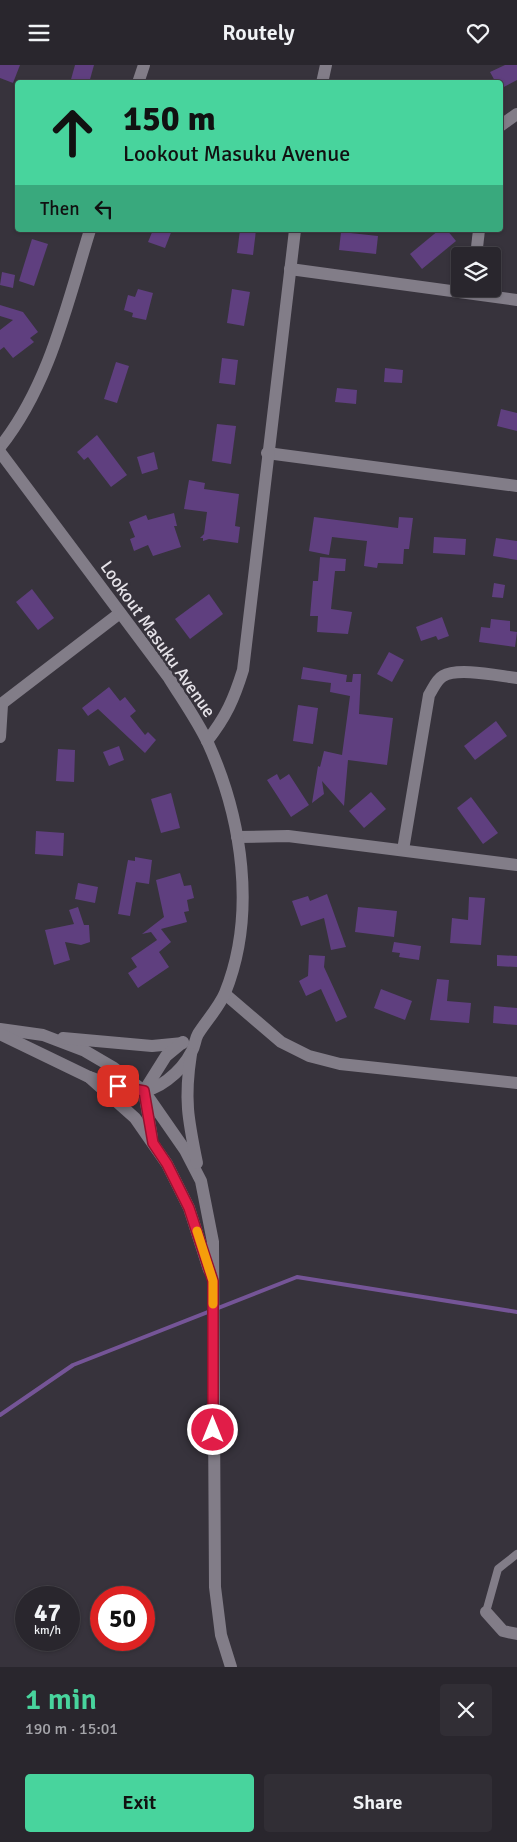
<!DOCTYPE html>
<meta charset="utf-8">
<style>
body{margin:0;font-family:Signika,sans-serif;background:#312e35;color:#f1f3f6;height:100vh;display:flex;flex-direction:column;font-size:19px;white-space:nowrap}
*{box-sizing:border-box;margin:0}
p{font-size:16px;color:#a5a5aa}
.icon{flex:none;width:28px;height:28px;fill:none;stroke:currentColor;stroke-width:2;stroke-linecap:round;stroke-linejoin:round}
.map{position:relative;height:1602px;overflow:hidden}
.panel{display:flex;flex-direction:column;background:#29262d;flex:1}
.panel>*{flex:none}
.hud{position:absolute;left:15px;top:15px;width:488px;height:152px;border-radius:5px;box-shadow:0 1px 4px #0004,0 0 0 1px #454349;background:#48d49d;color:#111;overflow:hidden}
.controls{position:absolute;left:451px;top:182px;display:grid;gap:10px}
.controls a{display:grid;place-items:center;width:50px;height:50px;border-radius:5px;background:#29262d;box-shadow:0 1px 4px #0004,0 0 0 1px #454349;font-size:25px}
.speed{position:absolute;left:15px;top:1521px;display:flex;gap:10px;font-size:25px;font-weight:700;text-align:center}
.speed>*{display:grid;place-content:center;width:65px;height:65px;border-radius:50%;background:#29262d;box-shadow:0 1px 4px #0004,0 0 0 1px #454349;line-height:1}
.speed small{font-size:12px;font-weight:400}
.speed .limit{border:8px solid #d22;background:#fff;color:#111}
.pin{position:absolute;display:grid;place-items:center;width:42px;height:42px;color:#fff;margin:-21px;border-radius:10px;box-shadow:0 2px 8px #0006}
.me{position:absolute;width:55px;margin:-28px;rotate:0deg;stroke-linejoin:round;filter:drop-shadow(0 0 4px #0008)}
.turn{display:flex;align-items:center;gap:18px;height:105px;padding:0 25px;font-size:22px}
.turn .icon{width:65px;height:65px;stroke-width:2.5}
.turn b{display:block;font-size:35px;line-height:42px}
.then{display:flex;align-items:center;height:48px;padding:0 25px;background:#0003;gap:10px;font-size:19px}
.round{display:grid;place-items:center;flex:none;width:52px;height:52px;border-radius:5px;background:#312e35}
.overview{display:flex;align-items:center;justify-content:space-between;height:85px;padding:0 25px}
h1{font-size:30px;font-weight:600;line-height:38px;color:#48d49d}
.primary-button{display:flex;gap:10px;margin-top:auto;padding:10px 25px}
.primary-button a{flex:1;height:58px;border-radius:5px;background:#48d49d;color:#111;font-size:20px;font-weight:600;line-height:58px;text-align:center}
.primary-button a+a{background:#312e35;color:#f1f3f6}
header{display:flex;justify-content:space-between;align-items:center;height:65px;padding:0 25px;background:#29262d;font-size:22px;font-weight:600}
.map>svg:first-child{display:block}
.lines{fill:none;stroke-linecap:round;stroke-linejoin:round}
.stream{stroke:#755597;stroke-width:4}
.building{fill:#5f3f7f}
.lane{stroke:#827d88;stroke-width:8}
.street{stroke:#827d88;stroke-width:12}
.secondary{stroke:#827d88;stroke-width:12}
.route-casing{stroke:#92132f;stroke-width:12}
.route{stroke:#e11d48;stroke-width:9}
.slow{stroke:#f59e0b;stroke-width:9}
.labels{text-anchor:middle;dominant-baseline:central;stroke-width:5;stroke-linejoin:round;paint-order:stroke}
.street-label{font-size:18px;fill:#e5e2e8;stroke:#37333c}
</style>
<header><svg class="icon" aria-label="menu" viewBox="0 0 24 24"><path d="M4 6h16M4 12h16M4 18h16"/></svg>Routely<svg class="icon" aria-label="heart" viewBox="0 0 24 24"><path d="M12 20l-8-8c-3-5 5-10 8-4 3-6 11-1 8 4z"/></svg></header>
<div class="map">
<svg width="517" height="1602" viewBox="0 0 517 1602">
<rect width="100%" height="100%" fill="#37333c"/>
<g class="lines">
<!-- stream -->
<path class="stream" d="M0,1350L73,1300L297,1212L517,1247"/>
</g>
<!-- building -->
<g class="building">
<path d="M0,0H20L13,18L0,13Z"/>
<path d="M75,0H94L89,18H70Z"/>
<path d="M505,0H517V15L500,24V18H496L490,7Z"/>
<path d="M153,165H172L165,183L148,177Z"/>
<path d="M240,165H256L253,190L237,188Z"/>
<path d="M439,165H447L456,176L422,204L410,189Z"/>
<path d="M341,167L378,171L376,189L339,185Z"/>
<path d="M32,174L48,179L34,221L19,216Z"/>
<path d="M2,207L15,210L13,223L0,220Z"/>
<path d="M138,224L153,228L146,255L132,252L133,248L124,245L128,230L135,232Z"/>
<path d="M232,224L250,227L244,261L227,258Z"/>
<path d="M0,240L23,247L38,267L30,273L34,277L13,293L4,282L0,285V265L13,255L0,251Z"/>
<path d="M222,293L238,295L235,320L219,318Z"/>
<path d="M116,297L129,301L117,338L104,334Z"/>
<path d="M385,303L403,305L402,318L384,317Z"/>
<path d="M337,323L357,325L356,339L335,337Z"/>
<path d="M501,344L517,348V366L497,361Z"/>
<path d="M217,359L236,361L231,399L212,396Z"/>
<path d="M97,370L127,410L111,422L88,392L84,395L77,387Z"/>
<path d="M154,387L158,404L142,409L137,392Z"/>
<path d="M189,415L205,418L204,424L239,429L235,461L240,462L238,478L209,474L203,476V473H200L204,469L207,447L184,444Z"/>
<path d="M174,448L177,461H174L181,482L153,491L148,480L134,486L130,474L135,472L129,457L146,450L148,455Z"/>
<path d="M314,452L398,463L399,452L413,453L409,484H404L403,499L378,498L377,503L364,501L367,476L332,472L329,490L309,486Z"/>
<path d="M434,472L466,474L465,490L433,488Z"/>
<path d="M496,473L517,476V495L493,491Z"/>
<path d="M320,492L346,494L345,506H335L331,544L352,547L348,569L317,567L318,551H310L313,516H318Z"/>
<path d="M494,518L505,520L503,533L492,532Z"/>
<path d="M32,524L54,553L38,565L16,537Z"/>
<path d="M209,529L223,549L190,574L175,554Z"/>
<path d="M442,552L449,571L438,575L436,571L421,576L416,562Z"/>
<path d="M491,554L510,556V566L517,567L515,582L479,577L481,562L490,563Z"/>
<path d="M389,587L404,595L392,617L377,609Z"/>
<path d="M303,602L347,610L346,617H352L353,609H361L359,649L393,653L387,700L348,695L344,741L322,716L324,729L312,738L318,701L320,702L324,686L342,690L350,631L330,627L331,618L301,614Z"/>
<path d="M109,622L120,636L125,632L136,646L130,651L145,670L148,667L156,675L145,688L98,644L88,651L82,643Z"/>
<path d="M298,640L318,643L313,679L293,676Z"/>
<path d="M496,656L507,671L475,695L464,681Z"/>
<path d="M119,681L124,695L109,701L103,687Z"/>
<path d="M58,684L75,685L74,717L56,716Z"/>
<path d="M277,709L280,715L289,709L309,740L291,752L267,715Z"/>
<path d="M371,727L386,744L364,763L349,746Z"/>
<path d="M171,728L180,763L161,768L151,734Z"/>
<path d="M471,732L498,768L483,779L457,743Z"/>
<path d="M36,766L64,768L63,791L35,789Z"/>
<path d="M135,792L152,795L149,819L136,817L130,851L118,849L128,795L135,796Z"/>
<path d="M180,808L184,821L191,820L194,833L187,835L189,846L184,847L187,857L161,864L171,877L159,887L169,902L138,923L128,908L137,902L131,893L157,875L151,867L142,869L164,852L156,815Z"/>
<path d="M78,818L98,822L95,838L75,834Z"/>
<path d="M327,829L346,882L331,885L324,853L301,861L292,836L308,831L310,836Z"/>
<path d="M469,832L485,833L481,880L450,878L452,853L468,855Z"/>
<path d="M78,842L84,860H89L90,877L81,880L65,877L70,895L54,900L45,865L74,859L69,845Z"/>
<path d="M358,842L397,846L394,872L355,867Z"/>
<path d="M394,877L421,881L419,895L399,892L400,888L392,887Z"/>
<path d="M309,890L325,891L324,902L347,952L336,957L321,924L306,931L299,916L308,911Z"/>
<path d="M497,890L517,891V902L497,901Z"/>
<path d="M437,914L449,915L447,936L471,938L469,958L430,955Z"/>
<path d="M381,924L412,936L405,955L374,943Z"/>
<path d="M494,941L517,943V960L493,958Z"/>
</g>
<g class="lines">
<!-- lane -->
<path class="lane" d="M486,1547L498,1504L517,1489"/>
<!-- street -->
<g class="street">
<path d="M138,18L144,0"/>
<path d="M322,18L326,0"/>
<path d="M500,61L517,49"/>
<path d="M476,191L479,165"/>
<path d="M290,204L517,235"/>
<path d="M0,382C49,321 67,239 90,165"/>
<path d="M267,388L517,421"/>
<path d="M0,640L120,548"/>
<path d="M0,672L2,640"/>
<path d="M207,676C226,652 234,634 243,605L295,165"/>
<path d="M237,772L288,771L517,800"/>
<path d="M403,785L429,630C433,624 436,615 443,611C458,602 499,611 517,613"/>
<path d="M225,929L281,977L309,991L340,999L517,1018"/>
<path d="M486,1547L503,1566L517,1569"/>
</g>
<!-- secondary -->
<g class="secondary">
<path d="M0,387L169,613C182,634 197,655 208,678C242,753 257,849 225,928C219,942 207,955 198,969C195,974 195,981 192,986C182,1006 156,1030 133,1026C118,1023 103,1017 89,1012"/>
<path d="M0,964L43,970L85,986L114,1003L144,1026L185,1085L201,1116L213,1177L215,1522L221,1570L231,1602"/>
<path d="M0,969L89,1012L135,1053L167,1099L189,1143L209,1205"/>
<path d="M63,973L152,981L183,978"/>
<path d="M191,989C184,1034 188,1054 197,1098"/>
<path d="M152,1073L144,1026L166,991L183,977"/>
</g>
</g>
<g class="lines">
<!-- route casing -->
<g class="route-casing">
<path id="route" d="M118,1021L144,1026L153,1078L167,1099L189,1143L213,1216V1365"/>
</g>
<!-- route -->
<use href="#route" class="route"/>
<!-- slow -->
<path class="slow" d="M197,1166L213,1216V1239"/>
</g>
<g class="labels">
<!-- street labels -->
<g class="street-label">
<text transform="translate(158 574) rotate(55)">Lookout Masuku Avenue</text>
</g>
</g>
</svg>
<div class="controls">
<a><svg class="icon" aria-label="layers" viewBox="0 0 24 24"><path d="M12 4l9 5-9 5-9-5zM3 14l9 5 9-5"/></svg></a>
</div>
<div class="speed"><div>47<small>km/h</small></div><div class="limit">50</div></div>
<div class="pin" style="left:118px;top:1021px;background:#d93025"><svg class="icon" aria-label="arrive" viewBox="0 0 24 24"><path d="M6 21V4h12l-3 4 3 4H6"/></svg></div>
<svg class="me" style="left:213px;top:1365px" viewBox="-20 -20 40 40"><circle r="17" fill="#e11d48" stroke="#fff" stroke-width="3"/><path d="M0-11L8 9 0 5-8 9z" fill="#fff"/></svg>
<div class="hud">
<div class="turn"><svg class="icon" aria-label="ahead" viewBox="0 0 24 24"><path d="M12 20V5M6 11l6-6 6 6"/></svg><div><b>150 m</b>Lookout Masuku Avenue</div></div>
<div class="then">Then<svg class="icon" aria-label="left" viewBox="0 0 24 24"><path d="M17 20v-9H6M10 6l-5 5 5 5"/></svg></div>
</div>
</div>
<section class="panel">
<div class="overview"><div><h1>1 min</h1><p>190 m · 15:01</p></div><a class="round"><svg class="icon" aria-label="close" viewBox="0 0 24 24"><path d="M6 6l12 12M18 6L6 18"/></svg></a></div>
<div class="primary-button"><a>Exit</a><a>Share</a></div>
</section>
